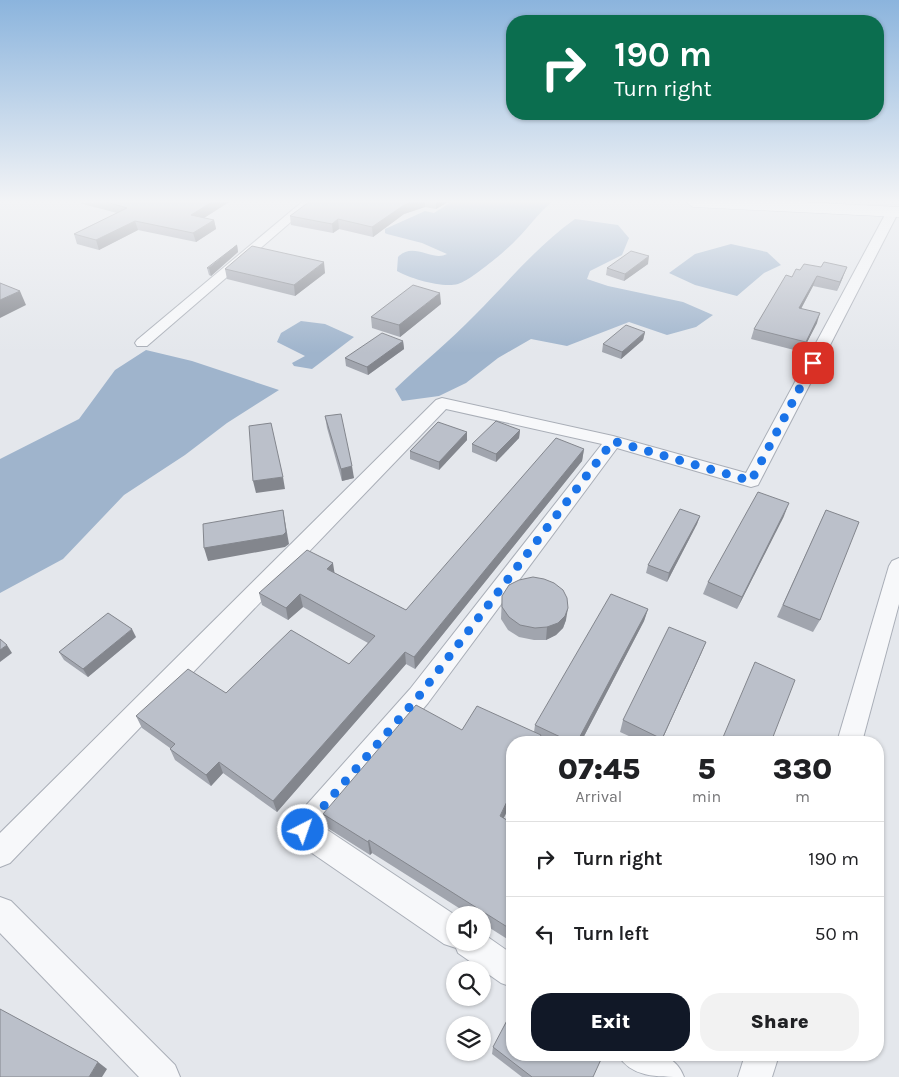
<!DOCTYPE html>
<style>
body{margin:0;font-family:Karla,sans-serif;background:#f2f2f2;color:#202124;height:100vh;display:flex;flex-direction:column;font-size:19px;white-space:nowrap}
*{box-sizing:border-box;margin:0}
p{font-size:16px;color:#757577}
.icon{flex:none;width:28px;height:28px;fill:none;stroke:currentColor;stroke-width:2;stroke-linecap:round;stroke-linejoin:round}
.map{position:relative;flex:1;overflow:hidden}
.sheet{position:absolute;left:506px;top:736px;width:378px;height:325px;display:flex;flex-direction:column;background:#fff;border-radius:20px;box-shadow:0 1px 4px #0004}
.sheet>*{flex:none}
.hud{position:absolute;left:506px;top:15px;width:378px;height:105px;border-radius:20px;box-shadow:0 1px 4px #0004;background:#0b6e4f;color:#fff;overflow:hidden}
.buttons{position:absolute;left:446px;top:906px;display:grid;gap:10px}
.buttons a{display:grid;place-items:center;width:45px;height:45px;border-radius:50%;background:#fff;box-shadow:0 1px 4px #0004;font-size:25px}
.pin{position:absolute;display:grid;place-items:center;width:42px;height:42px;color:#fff;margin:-21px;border-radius:10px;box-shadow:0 2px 8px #0006}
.me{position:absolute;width:55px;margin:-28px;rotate:41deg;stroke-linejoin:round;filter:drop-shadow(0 0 4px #0008)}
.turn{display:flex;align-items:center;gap:18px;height:105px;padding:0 25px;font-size:22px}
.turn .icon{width:65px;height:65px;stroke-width:2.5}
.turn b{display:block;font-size:35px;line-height:42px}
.eta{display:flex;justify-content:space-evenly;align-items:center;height:85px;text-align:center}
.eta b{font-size:30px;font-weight:800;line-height:35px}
.button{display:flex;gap:10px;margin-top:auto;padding:10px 25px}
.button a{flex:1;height:58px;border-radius:20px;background:#111827;color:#fff;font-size:20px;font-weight:800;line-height:58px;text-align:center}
.button a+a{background:#f2f2f2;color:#202124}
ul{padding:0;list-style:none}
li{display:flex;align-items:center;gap:15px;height:75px;padding:0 25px;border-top:1px solid #e0e0e0}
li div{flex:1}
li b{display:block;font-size:19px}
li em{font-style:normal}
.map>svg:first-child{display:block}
.water{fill:#9fb4cc}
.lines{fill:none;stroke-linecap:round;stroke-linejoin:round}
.minor-casing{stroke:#a9aeb7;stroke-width:2}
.primary-casing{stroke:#a3abb8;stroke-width:1}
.minor{fill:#f7f8fa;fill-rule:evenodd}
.primary{fill:#fff;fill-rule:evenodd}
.wall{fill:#a1a5ae}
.shaded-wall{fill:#83868d}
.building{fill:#bbc0ca;stroke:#83868d}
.route{stroke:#1a73e8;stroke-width:9;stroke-dasharray:0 16.2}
</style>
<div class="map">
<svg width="899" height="1077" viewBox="0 0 899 1077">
<rect width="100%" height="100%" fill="#e4e7ec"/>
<!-- water -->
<g class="water">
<path d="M451,202H552C538,213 529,227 517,239C507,250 471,280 458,284C442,288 411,279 397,271L398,257C413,241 432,262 447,254L422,243L387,234L385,233V229L425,211L434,213Z"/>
<path d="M575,219L618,225L629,238L622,255L590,271L587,279L608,286L683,302L713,315L696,327L667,335L629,322L567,346L531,339L498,358L466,383L439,396L402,401L395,389C421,364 450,341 475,315C508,282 537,246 575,219Z"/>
<path d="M731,244L767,252L781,265L764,273L737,296L695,285L669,273L695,254Z"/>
<path d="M301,321L325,324L354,337L312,369L294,366L292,363L305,356L277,342L281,333Z"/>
<path d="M146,350L192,361L279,390L227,423L185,455L124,495L63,559L0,593V459L79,419L115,370Z"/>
</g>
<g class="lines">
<!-- minor casing -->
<g class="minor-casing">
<g id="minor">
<path d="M302,202H314L147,346H137L135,343L137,340Z"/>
<path d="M893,208L899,211L758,485L751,487L617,448L428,703L323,827L455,915V942H482V933L512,954V987L501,983L458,953L456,948L444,944L293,840L289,830L293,820L410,689L602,444L446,409L10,863L0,867V833L436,400L442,398L613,436L746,473L887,211Z"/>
<path d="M899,558V604L862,742H837L889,566L892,561Z"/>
<path d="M0,897L11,901L175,1065L180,1077H139L0,933Z"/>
<path d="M618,1055C646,1055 672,1047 684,1077C656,1077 631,1077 618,1055Z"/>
<path d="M745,1055H779L772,1077H738Z"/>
</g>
</g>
<!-- primary casing -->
<g class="primary-casing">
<path id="primary" d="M686,202H800L899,207V217L693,207Z"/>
</g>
<!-- minor -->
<use href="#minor" class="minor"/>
<!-- primary -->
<use href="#primary" class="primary"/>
</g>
<!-- wall -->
<g class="wall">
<path d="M229,202L204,218L214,220L216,229L196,242L138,230L99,250L77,244L74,234L117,213L79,203Z"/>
<path d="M309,202H448L436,209L425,207L404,214L373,237L339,229L333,233L291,225L290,216Z"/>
<path d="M237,245L238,252L211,276L209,275L207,268Z"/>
<path d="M648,264L624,281L606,275L607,268Z"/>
<path d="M225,269L325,273L295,296L227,279Z"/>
<path d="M800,270L843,277L837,291L813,286L801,309L817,323L802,352L751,339L754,329L792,277Z"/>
<path d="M441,304L400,337L372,328L371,317Z"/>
<path d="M645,332L643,340L621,359L602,352L603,344Z"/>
<path d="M403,341L404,349L368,375L346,366L345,358Z"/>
<path d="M325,416L354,478L342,481L327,428Z"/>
<path d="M520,430L519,438L496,462L472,452V444Z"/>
<path d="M467,432V440L439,470L410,459V451Z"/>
<path d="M584,449L582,461L415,669L406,664L277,812L223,773L211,786L175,760L170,749V748L142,728L136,716L226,693L349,664L368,643L303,607L288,620L262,605L259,593L335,573L406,610Z"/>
<path d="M826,510L820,620L813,632L777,617Z"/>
<path d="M700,516L697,524L667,582L646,573L648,565Z"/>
<path d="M784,516L737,609L703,594L708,582Z"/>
<path d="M502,596L566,620L563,628L556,635L546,640H534L519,637L508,630L501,619Z"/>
<path d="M648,609L644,621L581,742H546L540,740V742H512V801L504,818L512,823V942L482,923V915H470L372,853L370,855L326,827L323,814L462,730L534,732L535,725Z"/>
<path d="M136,637L88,677L64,660L59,652Z"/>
<path d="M706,642L661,742H642L620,732L623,720Z"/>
<path d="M493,1047L593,1077H522L492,1054Z"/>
</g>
<!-- shaded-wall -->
<g class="shaded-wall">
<path d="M212,202H229L193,225L191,215Z"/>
<path d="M411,202H425V207L404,214L373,237L372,227L404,205Z"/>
<path d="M436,202H448L436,209Z"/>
<path d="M338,219L339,229L333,233L332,224Z"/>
<path d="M214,220L216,229L196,242L193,233Z"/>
<path d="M135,221L138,230L99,250L96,240Z"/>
<path d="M237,245L238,252L211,276L209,268Z"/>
<path d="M649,256L648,264L624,281L625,274Z"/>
<path d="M324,262L325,273L295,296L294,285Z"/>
<path d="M847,267L843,277L837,291L840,282Z"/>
<path d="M817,276L813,286L796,318L799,308Z"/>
<path d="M20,291L26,305L0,318V300Z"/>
<path d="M440,293L441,304L400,337L399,325Z"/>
<path d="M820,313L817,323L802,352L806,342Z"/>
<path d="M645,332L643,340L621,359L622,352Z"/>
<path d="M403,341L404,349L368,375L367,367Z"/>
<path d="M520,430L519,438L496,462V454Z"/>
<path d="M467,432V440L439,470V462Z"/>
<path d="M584,449L582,461L415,669L414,657Z"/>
<path d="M352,466L354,478L342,481L341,469Z"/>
<path d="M283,477L285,489L256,493L253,481Z"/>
<path d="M789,503L784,516L737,609L742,597Z"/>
<path d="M283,510L289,544L285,547L208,561L204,548Z"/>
<path d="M700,516L697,524L667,582L669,573Z"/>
<path d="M333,563L335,576L327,569Z"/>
<path d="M300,594L303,607L288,620L286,608Z"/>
<path d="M568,608L566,620L563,628L556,635L546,640L547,627Z"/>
<path d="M648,609L644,621L581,742H577Z"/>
<path d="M132,629L136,637L88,677L83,669Z"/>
<path d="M706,642L701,654L661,742L662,739Z"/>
<path d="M7,645L12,653L0,662V650Z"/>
<path d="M405,652L406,664L277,812L273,801Z"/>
<path d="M219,762L223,773L211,786L206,775Z"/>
<path d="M512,791V801L498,829L500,816Z"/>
<path d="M369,840L372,853L370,855L368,842Z"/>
<path d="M98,1062L107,1069L102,1077H89Z"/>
</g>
<!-- building -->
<g class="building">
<path d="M107,202H212L191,215L214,220L193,233L135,221L96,240L74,234L127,208Z"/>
<path d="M309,202H411L404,205L372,227L338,219L332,224L290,216Z"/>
<path d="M237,245L209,268H207Z"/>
<path d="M252,246L324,262L294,285L225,269Z"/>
<path d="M631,251L649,256L625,274L607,268Z"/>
<path d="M824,262L847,267L840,282L817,276L799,308L820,313L806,342L754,329L786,275L792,277L796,269L800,270L804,264L821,267Z"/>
<path d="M0,283L20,291L0,300Z"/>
<path d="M413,285L440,293L399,325L371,317Z"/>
<path d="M626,325L645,332L622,352L603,344Z"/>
<path d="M382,333L403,341L367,367L345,358Z"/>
<path d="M341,414L352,466L341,469L325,416Z"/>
<path d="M496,421L520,430L496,454L472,444Z"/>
<path d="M438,422L467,432L439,462L410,451Z"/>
<path d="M271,423L283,477L253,481L249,426Z"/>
<path d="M556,438L584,449L414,657L405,652L273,801L219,762L206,775L170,749L175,744L136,716L188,669L226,693L291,630L349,664L375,636L300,594L286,608L259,593L307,550L333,563L327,569L406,610Z"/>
<path d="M758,492L789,503L742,597L708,582Z"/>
<path d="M680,509L700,516L669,573L648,565Z"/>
<path d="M283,510L286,532L283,535L204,548L203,524Z"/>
<path d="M826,510L859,522L820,620L783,605Z"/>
<path d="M533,577L544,579L554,583L563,590L567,598L568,608L565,616L558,623L547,627L535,628L520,625L509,617L502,607V596L509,585L519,580Z"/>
<path d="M611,594L648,609L577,742H571L535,725Z"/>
<path d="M108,613L132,629L83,669L59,652Z"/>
<path d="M669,627L706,642L662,739L623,720Z"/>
<path d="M0,639L7,645L0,650Z"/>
<path d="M755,662L795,680L771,742H721Z"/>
<path d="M416,705L462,730L477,706L541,735L537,742H512V791L500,816L512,823V930L369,840L368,842L323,814Z"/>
<path d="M0,1009L98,1062L89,1077H0Z"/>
<path d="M512,1011V1055H603L593,1077H532L493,1047Z"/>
</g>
<!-- sky -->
<linearGradient id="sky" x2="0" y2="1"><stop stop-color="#8bb4dd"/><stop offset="0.57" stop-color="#f3f4f6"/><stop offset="1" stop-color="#f3f4f6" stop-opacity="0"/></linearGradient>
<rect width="899" height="353" fill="url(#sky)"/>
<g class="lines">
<!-- route -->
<path class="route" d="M303,830L419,696L613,441L751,481L813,363"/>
</g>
</svg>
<div class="buttons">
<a><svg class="icon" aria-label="sound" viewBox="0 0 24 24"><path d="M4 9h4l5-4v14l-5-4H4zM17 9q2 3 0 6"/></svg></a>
<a><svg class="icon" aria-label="search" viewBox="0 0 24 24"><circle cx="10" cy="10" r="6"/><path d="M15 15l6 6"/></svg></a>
<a><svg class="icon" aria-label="layers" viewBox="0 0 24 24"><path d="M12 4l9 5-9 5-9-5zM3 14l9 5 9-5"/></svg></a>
</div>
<div class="pin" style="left:813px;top:363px;background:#d93025"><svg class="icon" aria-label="arrive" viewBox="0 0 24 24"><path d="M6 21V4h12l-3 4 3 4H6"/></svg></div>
<svg class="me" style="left:303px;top:830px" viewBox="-20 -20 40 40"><circle r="17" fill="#1a73e8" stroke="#fff" stroke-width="3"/><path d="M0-11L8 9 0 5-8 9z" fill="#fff"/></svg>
<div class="hud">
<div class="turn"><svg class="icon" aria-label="right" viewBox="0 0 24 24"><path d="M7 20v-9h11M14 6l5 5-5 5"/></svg><div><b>190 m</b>Turn right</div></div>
</div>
<section class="sheet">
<div class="eta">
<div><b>07:45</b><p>Arrival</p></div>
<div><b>5</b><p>min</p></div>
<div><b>330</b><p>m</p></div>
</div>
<ul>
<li><svg class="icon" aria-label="right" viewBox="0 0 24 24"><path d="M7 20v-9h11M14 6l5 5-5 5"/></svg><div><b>Turn right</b></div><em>190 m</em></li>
<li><svg class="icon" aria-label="left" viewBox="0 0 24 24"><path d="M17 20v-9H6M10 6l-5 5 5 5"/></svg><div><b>Turn left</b></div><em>50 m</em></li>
</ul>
<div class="button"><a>Exit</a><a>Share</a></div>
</section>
</div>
